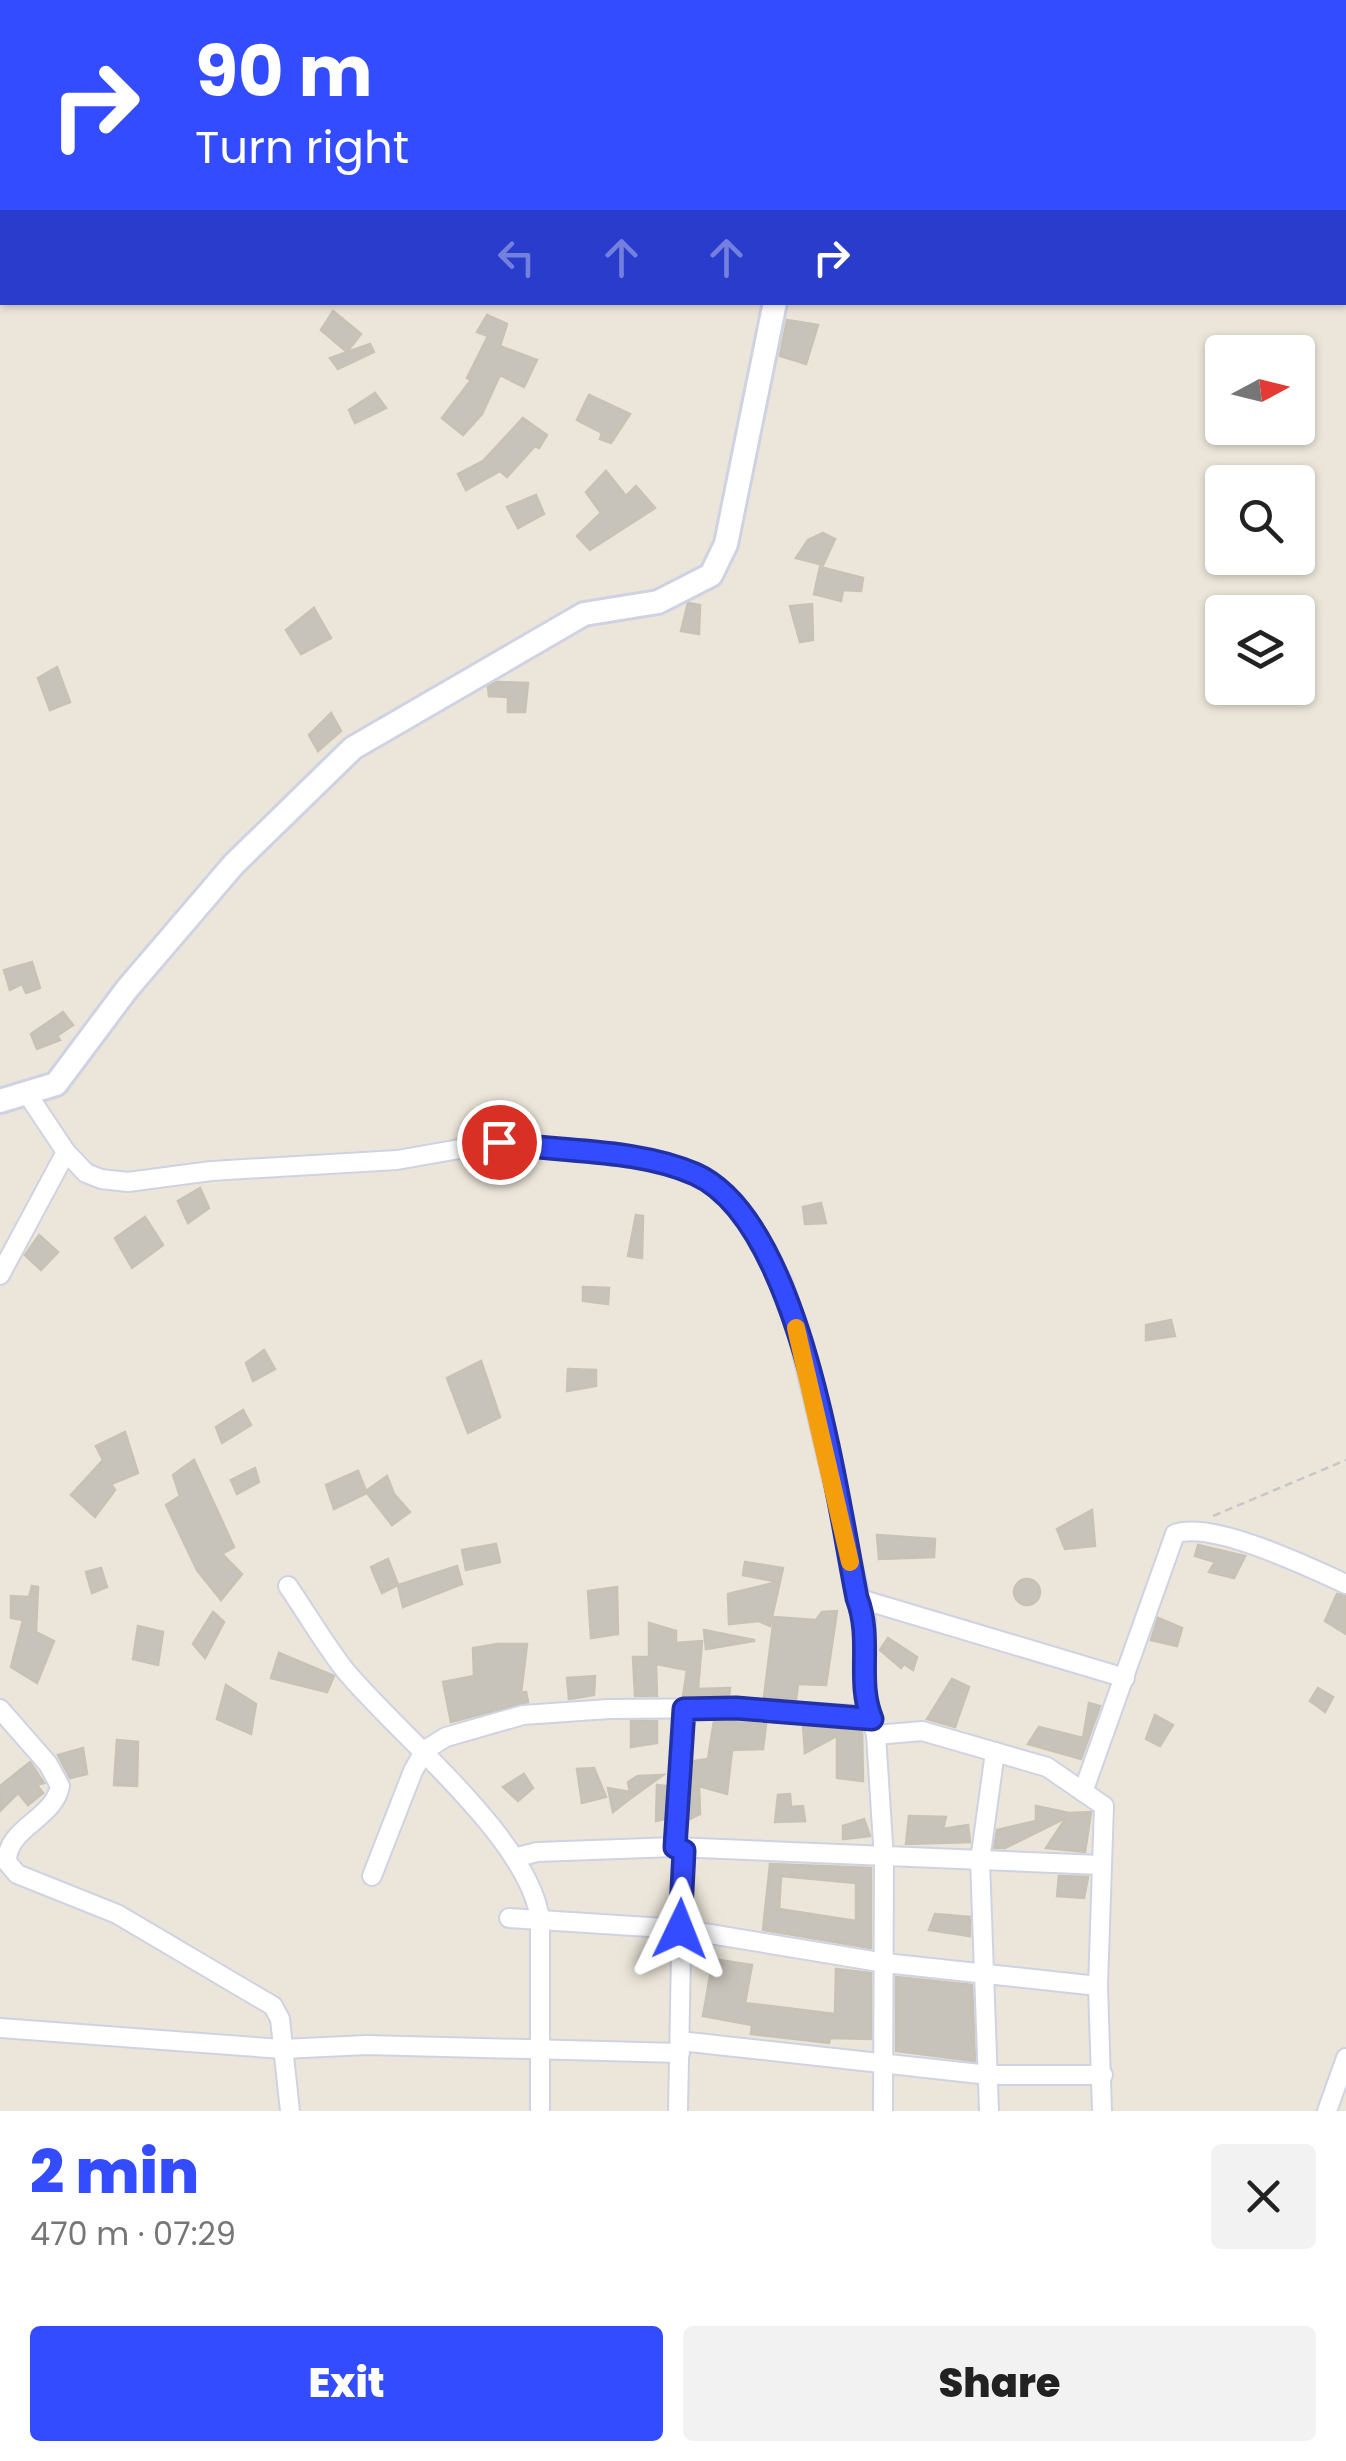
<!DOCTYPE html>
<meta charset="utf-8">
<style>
body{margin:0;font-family:Poppins,sans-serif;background:#f2f2f2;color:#222;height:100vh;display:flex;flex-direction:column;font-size:38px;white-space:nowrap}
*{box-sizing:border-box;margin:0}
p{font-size:32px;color:#767676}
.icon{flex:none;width:55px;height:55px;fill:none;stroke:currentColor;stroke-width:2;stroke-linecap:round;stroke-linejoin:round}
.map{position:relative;height:2111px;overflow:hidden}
.details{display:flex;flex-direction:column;background:#fff;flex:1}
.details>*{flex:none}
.hud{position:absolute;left:0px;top:0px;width:1348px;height:305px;box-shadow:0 2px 8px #0004;background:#344cff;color:#fff;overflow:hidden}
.needle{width:65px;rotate:83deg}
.tools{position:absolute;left:1205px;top:335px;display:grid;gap:20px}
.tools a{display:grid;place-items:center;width:110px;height:110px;border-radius:10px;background:#fff;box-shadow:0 2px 8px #0004;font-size:50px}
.pin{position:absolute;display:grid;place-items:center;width:85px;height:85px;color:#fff;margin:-42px;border:5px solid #fff;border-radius:50%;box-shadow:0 2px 10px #0007}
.me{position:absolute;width:110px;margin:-55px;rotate:2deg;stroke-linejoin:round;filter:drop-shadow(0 0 8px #0008)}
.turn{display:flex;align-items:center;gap:35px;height:210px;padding:0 30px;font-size:45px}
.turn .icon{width:130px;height:130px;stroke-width:2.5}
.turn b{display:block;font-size:70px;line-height:85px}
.lanes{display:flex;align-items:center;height:95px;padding:0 30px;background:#0003;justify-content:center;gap:50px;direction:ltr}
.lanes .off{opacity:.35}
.round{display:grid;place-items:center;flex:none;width:105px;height:105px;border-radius:10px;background:#f2f2f2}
.headline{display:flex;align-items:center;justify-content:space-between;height:170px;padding:0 30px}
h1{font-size:60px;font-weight:800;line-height:75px;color:#344cff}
.action{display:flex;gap:20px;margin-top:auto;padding:20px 30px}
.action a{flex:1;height:115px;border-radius:10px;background:#344cff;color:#fff;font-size:40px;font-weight:800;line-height:115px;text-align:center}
.action a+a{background:#f2f2f2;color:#222}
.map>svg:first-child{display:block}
.building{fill:#c7c2ba;stroke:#c7c2b4;stroke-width:2.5;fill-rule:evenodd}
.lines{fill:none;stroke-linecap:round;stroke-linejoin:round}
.street-casing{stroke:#cfd2e3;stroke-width:22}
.secondary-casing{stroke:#cfd2e3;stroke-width:28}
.path{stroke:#c7c7c7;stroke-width:2.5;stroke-dasharray:8 5;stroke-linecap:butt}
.street{stroke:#fff;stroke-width:18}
.secondary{stroke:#fff;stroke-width:22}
.route-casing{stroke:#2231a6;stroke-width:25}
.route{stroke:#344cff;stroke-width:18}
.slow{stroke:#f59e0b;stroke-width:18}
</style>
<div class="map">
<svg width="1346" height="2111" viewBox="0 0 1346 2111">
<rect width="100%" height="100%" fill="#ece6da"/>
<!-- building -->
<g class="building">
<path d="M333,311L361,334L347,352L321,330Z"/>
<path d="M487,315L507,324L500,346L537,360L524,387L500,375L482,414L463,435L442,418L471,380L467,378L488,336L477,332Z"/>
<path d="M787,320L818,325L806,364L780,356Z"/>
<path d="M370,344L374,352L338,369L330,358Z"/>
<path d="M375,393L386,408L355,423L349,410Z"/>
<path d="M589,395L630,414L611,443L600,439L602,433L577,420Z"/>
<path d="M523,418L547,435L539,448L535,446L507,477L500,471L466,490L458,474L483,461Z"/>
<path d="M606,471L626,496L636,486L655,508L590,550L577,536L601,513L586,492Z"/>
<path d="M536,495L544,514L518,528L507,507Z"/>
<path d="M823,533L835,539L823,565L796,558L808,540Z"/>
<path d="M820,567L863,578L861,591L843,590L841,601L814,594Z"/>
<path d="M688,603L700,605L699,634L681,631Z"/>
<path d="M812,604L813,640L800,642L790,606Z"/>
<path d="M314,608L331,638L301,654L286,630Z"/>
<path d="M57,667L70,702L50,710L38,678Z"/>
<path d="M496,682L528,683L525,712H508V697L489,696L488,687Z"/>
<path d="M331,713L341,731L318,751L309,735Z"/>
<path d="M32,962L40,988L26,993L22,984L10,990L4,970Z"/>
<path d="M63,1012L73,1025L57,1036L60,1040L37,1049L31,1034Z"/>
<path d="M200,1188L209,1208L188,1223L178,1201Z"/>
<path d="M821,1203L826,1223L805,1224L803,1207Z"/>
<path d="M636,1215L643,1216L642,1258L628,1256Z"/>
<path d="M145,1217L163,1245L132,1268L115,1238Z"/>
<path d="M39,1235L58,1252L41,1270L25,1255Z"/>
<path d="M583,1287L609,1288L608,1304L583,1301Z"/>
<path d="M1171,1320L1175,1336L1146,1340V1325Z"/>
<path d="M264,1350L275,1369L253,1381L246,1363Z"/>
<path d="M481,1361L500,1417L468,1433L447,1378Z"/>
<path d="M568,1369L596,1370V1386L567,1391Z"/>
<path d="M243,1410L251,1425L222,1443L216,1427Z"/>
<path d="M125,1432L138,1473L111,1484L115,1490L95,1517L71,1495L103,1460L96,1446Z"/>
<path d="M194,1460L234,1547L222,1554L242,1574L221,1600L197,1570L166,1505L180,1496L173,1475Z"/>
<path d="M255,1468L259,1482L237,1494L231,1480Z"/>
<path d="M358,1471L366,1491L387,1476L394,1494L410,1512L392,1525L367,1493L334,1509L326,1485Z"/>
<path d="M1092,1510L1095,1546L1065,1549L1057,1529Z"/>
<path d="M877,1535L935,1539L934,1557L879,1559Z"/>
<path d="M496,1544L500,1562L466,1570L462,1550Z"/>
<path d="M1198,1545L1245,1556L1234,1578L1209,1572L1215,1562L1195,1556Z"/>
<path d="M388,1559L398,1585L382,1593L371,1567Z"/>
<path d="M745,1562L783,1568L770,1626L759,1621L729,1624L728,1594L778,1582L743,1575Z"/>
<path d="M457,1566L462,1584L403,1607L398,1585Z"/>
<path d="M101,1568L107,1587L92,1593L86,1572Z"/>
<circle cx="1027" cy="1592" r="13"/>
<path d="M32,1586L38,1587L36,1632L54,1641L37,1683L11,1667L23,1620L11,1618V1596L29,1597Z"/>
<path d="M617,1587L618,1634L591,1638L588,1591Z"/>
<path d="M1337,1594L1346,1596V1634L1325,1621Z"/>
<path d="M837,1611L826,1685L798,1684L796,1699L764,1697L774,1617L816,1620L822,1612Z"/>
<path d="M213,1612L224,1622L205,1658L193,1644Z"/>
<path d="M1158,1618L1182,1628L1177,1646L1151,1640Z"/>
<path d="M649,1623L676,1631V1643L702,1641L698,1689L730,1688L729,1696H683L687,1670L656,1664L657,1696H635L633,1657H649Z"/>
<path d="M138,1626L163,1632L158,1665L133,1659Z"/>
<path d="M704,1630L754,1640V1641L706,1649Z"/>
<path d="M888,1638L917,1657L913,1670L904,1664L901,1668L880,1650Z"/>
<path d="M498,1644H527L521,1693L526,1692L528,1702L451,1722L443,1682L474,1676L473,1648Z"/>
<path d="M279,1653L334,1676L327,1692L271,1678Z"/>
<path d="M595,1676L594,1695L569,1699L567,1678Z"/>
<path d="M952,1679L969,1687L955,1727L927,1719Z"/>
<path d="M226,1685L256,1704L251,1734L217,1719Z"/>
<path d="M1318,1688L1333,1697L1325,1712L1310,1701Z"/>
<path d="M1089,1703L1100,1706L1081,1759L1028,1744L1039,1727L1083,1738Z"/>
<path d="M1155,1715L1173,1725L1160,1746L1146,1739Z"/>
<path d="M631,1721H657V1743L631,1747Z"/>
<path d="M714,1721L766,1724L763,1749L732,1750L727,1794L699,1786L700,1814L690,1819L694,1761L708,1759Z"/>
<path d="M803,1724L862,1729L863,1781L837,1778V1736L805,1753Z"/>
<path d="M117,1740L138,1742L137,1786L114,1785Z"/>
<path d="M83,1748L87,1774L70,1778L58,1755Z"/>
<path d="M30,1762L44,1783L37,1785L43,1793L28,1805L18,1793L0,1811V1786Z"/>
<path d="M594,1768L606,1797L582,1803L577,1769Z"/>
<path d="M524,1774L533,1788L518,1801L503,1787Z"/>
<path d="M663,1775L631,1798L613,1812L608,1788L630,1792L628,1782L638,1776Z"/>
<path d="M657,1785L667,1786L665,1819L656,1821Z"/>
<path d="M790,1794L791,1807L803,1806L805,1821L775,1822L778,1795Z"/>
<path d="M1036,1806L1069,1813L1091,1812L1085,1852L1046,1848L1066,1818L1005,1848H994L997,1830L1036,1821Z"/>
<path d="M909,1816L946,1817L943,1829L968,1825L970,1842L906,1844Z"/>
<path d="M864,1819L870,1836L843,1839V1826Z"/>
<path d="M770,1864L871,1868V1948L763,1930ZM781,1876L856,1883V1921L779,1909Z"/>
<path d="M1059,1876L1088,1877L1084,1898L1057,1896Z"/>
<path d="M935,1914L970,1917V1936L929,1930Z"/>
<path d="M713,1959L752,1965L745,2003L835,2014L836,1969L871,1973V2039L830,2038L829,2043L751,2034L752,2025L703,2016Z"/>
<path d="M896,1977L972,1985L975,2061L896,2051Z"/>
</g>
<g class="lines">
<!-- street casing -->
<g class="street-casing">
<g id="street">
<path d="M26,1092L66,1152L86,1173L101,1179L128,1182L211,1171L397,1160L499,1142L665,1162L700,1176L735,1202L783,1283L792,1311L866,1621L865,1702L872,1719"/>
<path d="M0,1275L66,1152"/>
<path d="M288,1586C307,1614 324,1643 344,1669C395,1732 530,1838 540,1920V2111"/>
<path d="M857,1598L1125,1678"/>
<path d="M0,1709L48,1764L60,1786C54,1819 6,1828 7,1862L17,1874L117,1914L273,2006L280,2019L290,2111"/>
<path d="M876,1735L884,1859L883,2111"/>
<path d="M1083,1792L1175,1534C1211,1520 1309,1567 1346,1584"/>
<path d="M514,1858L537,1852L675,1847L1101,1865"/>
<path d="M372,1876L413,1771L425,1750L446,1737L523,1715L609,1709L736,1708L855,1715L872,1719L876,1735L922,1731L1047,1767L1104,1806L1098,1986L1102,2111"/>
<path d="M509,1918L680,1929L885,1963L1098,1986"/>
<path d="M0,2028L282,2049L367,2045L680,2053"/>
<path d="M680,2041L989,2075H1103"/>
<path d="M678,2111L683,1851L675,1847L685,1709"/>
<path d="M989,2111L980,1861L995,1752"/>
<path d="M1327,2111L1346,2058"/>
</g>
</g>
<!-- secondary casing -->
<g class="secondary-casing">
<g id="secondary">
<path d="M819,2V0"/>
<path d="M0,1101L56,1084L127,989L234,864L353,748L584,614L658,602L711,575L726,544L775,302"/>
</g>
</g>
<!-- path -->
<path class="path" d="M1213,1516L1346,1460"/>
<!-- street -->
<use href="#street" class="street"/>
<!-- secondary -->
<use href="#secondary" class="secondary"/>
</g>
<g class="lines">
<!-- route casing -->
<g class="route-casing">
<path id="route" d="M499,1142C563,1153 635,1148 695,1174C801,1221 836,1492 857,1598C873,1640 856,1681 872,1719L736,1708L684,1709L675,1847L684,1851L680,1929"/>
</g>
<!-- route -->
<use href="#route" class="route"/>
<!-- slow -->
<path class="slow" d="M796,1328L850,1562"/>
</g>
</svg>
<div class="tools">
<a><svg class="needle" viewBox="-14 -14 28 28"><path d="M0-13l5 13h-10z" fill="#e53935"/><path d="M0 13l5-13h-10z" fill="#767676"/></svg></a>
<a><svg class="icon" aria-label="search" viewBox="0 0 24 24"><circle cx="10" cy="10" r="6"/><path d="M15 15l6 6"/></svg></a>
<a><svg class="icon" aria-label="layers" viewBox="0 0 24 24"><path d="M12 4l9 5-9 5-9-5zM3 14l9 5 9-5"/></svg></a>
</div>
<div class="pin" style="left:499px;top:1142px;background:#d93025"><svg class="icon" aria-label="arrive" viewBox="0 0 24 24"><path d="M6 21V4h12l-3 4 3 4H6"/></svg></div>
<svg class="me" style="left:680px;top:1929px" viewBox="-20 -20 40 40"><path d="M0-17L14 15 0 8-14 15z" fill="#344cff" stroke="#fff" stroke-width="4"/></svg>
<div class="hud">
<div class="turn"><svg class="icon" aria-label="right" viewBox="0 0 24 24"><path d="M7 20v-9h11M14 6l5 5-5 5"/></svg><div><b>90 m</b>Turn right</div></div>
<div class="lanes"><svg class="icon off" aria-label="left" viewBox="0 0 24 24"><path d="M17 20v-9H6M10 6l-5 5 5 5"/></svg><svg class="icon off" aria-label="ahead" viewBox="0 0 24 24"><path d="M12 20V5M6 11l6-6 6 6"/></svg><svg class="icon off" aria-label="ahead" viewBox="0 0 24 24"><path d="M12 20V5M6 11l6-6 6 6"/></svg><svg class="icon" aria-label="right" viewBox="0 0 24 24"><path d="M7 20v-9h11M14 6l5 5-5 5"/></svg></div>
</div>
</div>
<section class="details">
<div class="headline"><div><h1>2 min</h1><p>470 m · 07:29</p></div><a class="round"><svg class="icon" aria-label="close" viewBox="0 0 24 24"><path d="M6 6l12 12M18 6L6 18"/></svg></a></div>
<div class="action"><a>Exit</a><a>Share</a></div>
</section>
